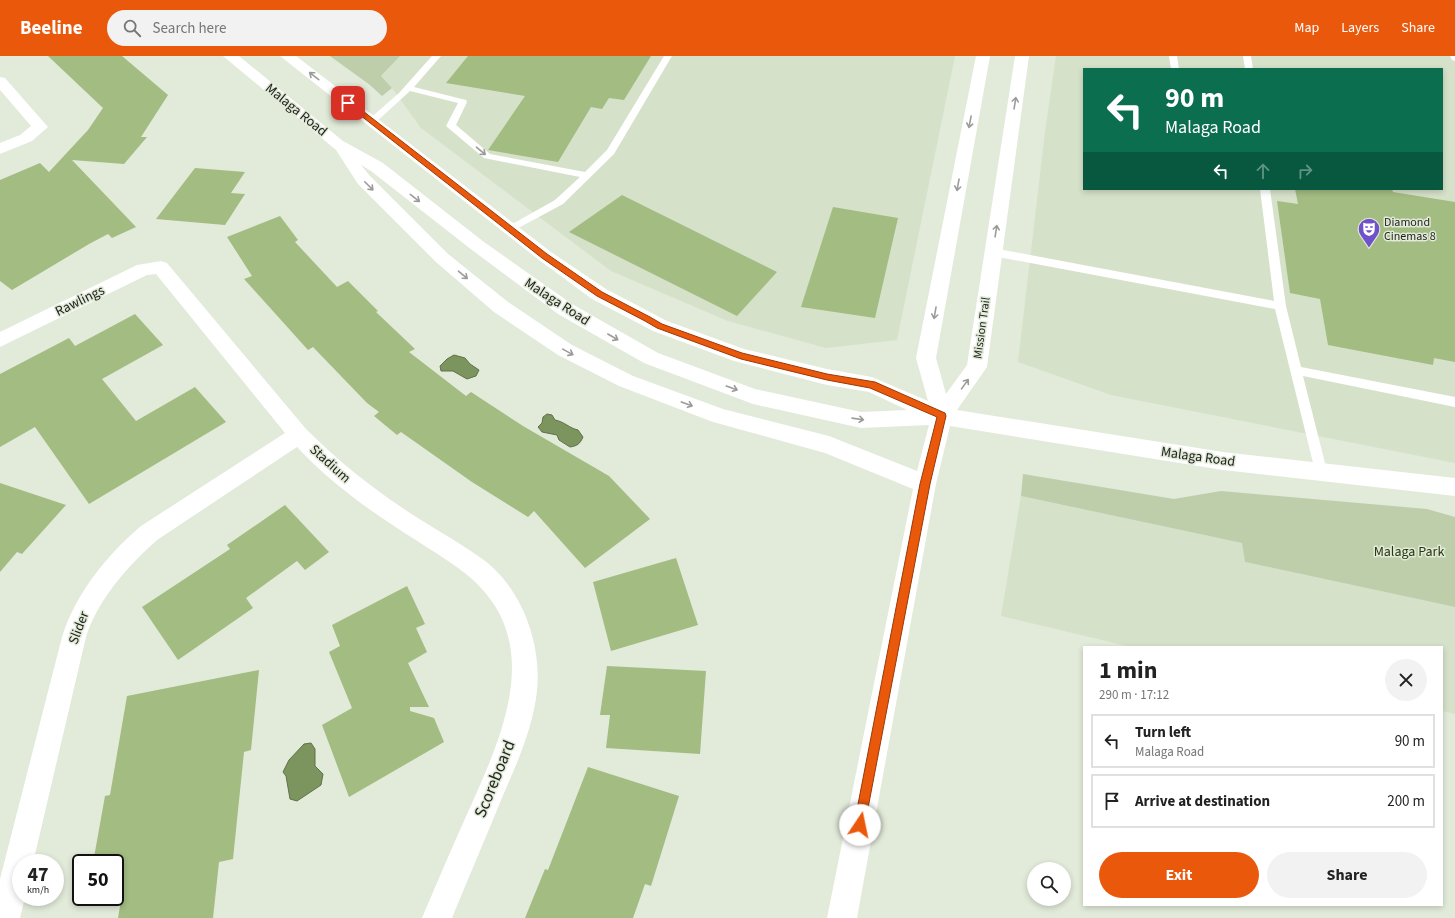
<!DOCTYPE html>
<meta charset="utf-8">
<style>
body{margin:0;font-family:"Source Sans 3",sans-serif;background:#f2f2f2;color:#222;height:100vh;display:flex;flex-direction:column;font-size:15px;white-space:nowrap}
*{box-sizing:border-box;margin:0}
p{font-size:13px;color:#767676}
.icon{flex:none;width:22px;height:22px;fill:none;stroke:currentColor;stroke-width:2;stroke-linecap:round;stroke-linejoin:round}
.map{position:relative;flex:1;overflow:hidden}
.side{position:absolute;left:1083px;top:590px;width:360px;height:260px;display:flex;flex-direction:column;background:#fff;border-radius:0px;box-shadow:0 2px 6px #0003}
.side>*{flex:none}
.top-card{position:absolute;left:1083px;top:12px;width:360px;height:122px;border-radius:0px;box-shadow:0 2px 6px #0003;background:#0b6e4f;color:#fff;overflow:hidden}
.buttons{position:absolute;left:1027px;top:806px;display:grid;gap:8px}
.buttons a{display:grid;place-items:center;width:44px;height:44px;border-radius:50%;background:#fff;box-shadow:0 2px 6px #0003;font-size:20px}
.speed{position:absolute;left:12px;top:798px;display:flex;gap:8px;font-size:20px;font-weight:700;text-align:center}
.speed>*{display:grid;place-content:center;width:52px;height:52px;border-radius:50%;background:#fff;box-shadow:0 2px 6px #0003;line-height:1}
.speed small{font-size:10px;font-weight:400}
.speed .limit{border:2px solid #111;border-radius:6px;background:#fff;color:#111}
.pin{position:absolute;display:grid;place-items:center;width:34px;height:34px;color:#fff;margin:-17px;border-radius:8px;box-shadow:0 2px 6px #0006}
.me{position:absolute;width:44px;margin:-22px;rotate:11deg;stroke-linejoin:round;filter:drop-shadow(0 0 3px #0008)}
.turn{display:flex;align-items:center;gap:14px;height:84px;padding:0 16px;font-size:18px}
.turn .icon{width:52px;height:52px;stroke-width:2.5}
.turn b{display:block;font-size:28px;line-height:34px}
.lanes{display:flex;align-items:center;height:38px;padding:0 16px;background:#0003;justify-content:center;gap:20px;direction:ltr}
.lanes .off{opacity:.35}
.round{display:grid;place-items:center;flex:none;width:42px;height:42px;border-radius:21px;background:#f2f2f2}
.head{display:flex;align-items:center;justify-content:space-between;height:68px;padding:0 16px}
h1{font-size:24px;font-weight:700;line-height:30px}
.button{display:flex;gap:8px;margin-top:auto;padding:8px 16px}
.button a{flex:1;height:46px;border-radius:24px;background:#ea580c;color:#fff;font-size:16px;font-weight:700;line-height:46px;text-align:center}
.button a+a{background:#f2f2f2;color:#222}
ul{padding:0;list-style:none}
li{display:flex;align-items:center;gap:12px;height:54px;margin:0 8px 6px;padding:0 8px;border:2px solid #e0e0e0;border-radius:0px}
li div{flex:1}
li b{display:block;font-size:15px}
li em{font-style:normal}
header{display:flex;align-items:center;gap:24px;box-sizing:border-box;height:56px;padding:0 20px;background:#ea580c;color:#fff}
header strong{font-size:19px}
nav{display:flex;gap:22px;margin-inline-start:auto;font-size:14px}
.search{width:280px;height:36px;background:#f2f2f2;display:flex;align-items:center;gap:10px;box-sizing:border-box;padding:0 14px;border-radius:22px;color:#767676;font-size:15px}
.map>svg:first-child{display:block}
.built{fill:#d6e1c9;fill-rule:evenodd}
.green{fill:#beceab}
.water{fill:#7c945d;stroke:#61724a}
.building{fill:#a2bc82}
.lines{fill:none;stroke-linecap:round;stroke-linejoin:round}
.lane{fill:#fff;fill-rule:evenodd}
.street{fill:#fff;fill-rule:evenodd}
.secondary{fill:#fff;fill-rule:evenodd}
.oneway{stroke:#9b9c9a}
.route{fill:#ea580c;stroke:#983908}
.labels{text-anchor:middle;dominant-baseline:central;stroke-width:3;stroke-linejoin:round;paint-order:stroke}
.far-poi-label{font-size:12px;fill:#21241e;stroke:#e2ead9;text-anchor:start}
.far-street-label{font-size:12px;fill:#21241e;stroke:#e2ead9}
.street-label{font-size:14px;fill:#21241e;stroke:#e2ead9}
.park-label{font-size:14px;fill:#27370c;stroke:#e2ead9}
.near-street-label{font-size:17px;fill:#21241e;stroke:#e2ead9}
</style>
<header>
<strong>Beeline</strong>
<div class="search"><svg class="icon" aria-label="search" viewBox="0 0 24 24"><circle cx="10" cy="10" r="6"/><path d="M15 15l6 6"/></svg>Search here</div>
<nav><a>Map</a><a>Layers</a><a>Share</a></nav>
</header>
<div class="map">
<svg width="1455" height="862" viewBox="0 0 1455 862">
<rect width="100%" height="100%" fill="#e2ead9"/>
<!-- built -->
<g class="built">
<path d="M400,0H955L897,284L826,292L728,265L611,215L421,72L392,32L381,20Z"/>
<path d="M1056,0H1455V407L1111,339L1018,306L1045,76ZM1084,13H1442V133H1084Z"/>
<path d="M1021,440L1242,487L1245,506L1455,551V658L1442,655V591H1131L1001,560Z"/>
</g>
<!-- green -->
<g class="green">
<path d="M330,0H400L381,20L392,32L382,40L370,29Z"/>
<path d="M1023,418L1174,443L1221,435L1427,453L1455,461V551L1245,506L1242,487L1021,440Z"/>
</g>
<!-- water -->
<g class="water">
<path d="M454,299L465,302L470,308L479,314L476,320L467,323L453,315H441L440,310L447,303Z"/>
<path d="M547,358L552,359L555,364C565,366 569,372 578,374L583,381C580,388 577,390 570,391L559,384L557,379L542,376L538,371L542,367L543,361Z"/>
<path d="M311,687L315,693V710L323,718L321,729L297,745L290,743L286,720L283,716L289,704L304,688Z"/>
</g>
<!-- building -->
<g class="building">
<path d="M48,0H122L168,39L141,81H147L124,108L72,104L136,171L112,182L108,178L89,188L12,234L0,225V124L40,107L49,116L88,74L103,52Z"/>
<path d="M468,0H651L624,44L609,42L602,53L591,51L558,106L488,94L525,40L446,27Z"/>
<path d="M195,112L245,116L231,137L245,138L225,169L156,163Z"/>
<path d="M1295,133H1392L1393,136L1455,146V306L1434,302L1433,309L1328,289L1320,243L1290,237L1277,145L1298,148Z"/>
<path d="M622,139L777,216L737,260L569,176Z"/>
<path d="M833,151L898,162L875,262L801,251Z"/>
<path d="M280,160L298,184L295,186L337,231L348,225L378,255L376,256L415,293L409,296L466,340L471,336L523,370L609,420L650,463L585,512L534,455L528,461L472,426L401,376L397,379L374,360L379,356L367,347L313,291L308,294L244,223L252,220L227,181Z"/>
<path d="M135,258L163,289L102,323L136,365L195,331L226,366L89,448L35,371L0,391V318L69,282L75,290Z"/>
<path d="M0,427L66,449L22,498L17,496L0,516Z"/>
<path d="M285,449L329,496L305,514L297,505L246,542L253,552L178,604L142,551L230,493L227,489Z"/>
<path d="M676,502L698,569L611,595L593,526Z"/>
<path d="M407,530L425,568L416,572L427,596L408,607L429,651H410V655L434,662L444,686L349,741L322,669L352,652L329,596L340,590L332,569Z"/>
<path d="M607,610L706,615L700,698L606,692L610,659H600Z"/>
<path d="M259,614L251,694L244,696L233,803L219,806L213,862H118L124,827L115,829V807H93L105,740L110,739L127,640Z"/>
<path d="M588,711L679,740L651,830L645,828L633,862H525L545,813L548,814Z"/>
</g>
<g class="lines">
<!-- lane -->
<g class="lane">
<path d="M432,0H441L414,31L466,44L467,46L456,69L490,98L585,116L607,94L664,0H672L614,98L563,148L511,176L507,175L506,173L507,171L555,144L580,121L484,102L446,70L458,47L410,35L375,67L372,68L367,65L399,37Z"/>
<path d="M1169,0H1177L1179,13H1171Z"/>
<path d="M1243,0H1251L1253,13H1245Z"/>
<path d="M1450,0H1455V5L1452,4Z"/>
<path d="M1260,133H1270L1286,250L1301,311L1455,341V351L1303,320L1327,415L1326,419L1321,420L1316,419L1315,415L1275,253L993,200L989,199L988,196L989,193L993,192L1274,245Z"/>
</g>
<!-- street -->
<g class="street">
<path d="M0,21L5,22L48,71L32,85L0,98V87L20,79L31,70L0,34Z"/>
<path d="M161,205L167,207L306,373C336,403 368,429 404,453C429,470 456,484 481,502C522,531 542,588 537,635C533,671 518,705 504,737C487,779 469,820 452,862H422C437,827 452,791 468,756C502,680 548,584 466,518C442,499 414,484 388,466C355,444 324,420 297,391L157,484C128,510 98,543 86,581L33,807H21V841H25L20,862H0V823L62,581C76,537 106,500 141,470L285,377L156,218L147,219L0,291V276L137,209Z"/>
</g>
<!-- secondary -->
<path class="secondary" d="M223,0H239L343,85L383,107L484,186L572,248L658,297L755,333L861,356L907,354L869,336L827,329L734,305L653,275L592,243L539,204L280,0H296L551,196L606,233L667,265L744,293L827,313L872,321L928,345L916,302L976,0H990L936,302L946,338L967,309L1015,0H1029L987,311L957,354L1223,396L1455,422V440L1223,414L950,370L936,428L857,862H827L913,433L825,397L713,366L619,330L558,299L494,256L436,206L358,128L336,94ZM361,109L371,115L472,194L558,258L644,307L753,348L861,372L929,369L917,415L829,380L723,353L633,320L572,289L508,246L448,198L370,120Z"/>
</g>
<!-- one-way arrows -->
<defs><path id="oneway-shaft" d="M-6 0H5M1.5-3L5.5 0L1.5 3" fill="none" stroke-width="1.6" stroke-linecap="round" stroke-linejoin="round"/></defs>
<g class="oneway">
<use href="#oneway-shaft" transform="translate(314 20) rotate(-142)"/>
<use href="#oneway-shaft" transform="translate(1015 47) rotate(-81)"/>
<use href="#oneway-shaft" transform="translate(970 66) rotate(101)"/>
<use href="#oneway-shaft" transform="translate(481 95) rotate(40)"/>
<use href="#oneway-shaft" transform="translate(958 129) rotate(100)"/>
<use href="#oneway-shaft" transform="translate(369 130) rotate(45)"/>
<use href="#oneway-shaft" transform="translate(415 142) rotate(38)"/>
<use href="#oneway-shaft" transform="translate(996 175) rotate(-81)"/>
<use href="#oneway-shaft" transform="translate(463 219) rotate(40)"/>
<use href="#oneway-shaft" transform="translate(935 257) rotate(100)"/>
<use href="#oneway-shaft" transform="translate(613 281) rotate(30)"/>
<use href="#oneway-shaft" transform="translate(568 296) rotate(29)"/>
<use href="#oneway-shaft" transform="translate(965 328) rotate(-54)"/>
<use href="#oneway-shaft" transform="translate(732 332) rotate(20)"/>
<use href="#oneway-shaft" transform="translate(687 348) rotate(20)"/>
<use href="#oneway-shaft" transform="translate(858 363) rotate(8)"/>
</g>
<!-- route -->
<path class="route" d="M346,45H350L547,198L602,236L650,261L662,268L742,297L827,318L875,326L945,357L946,360L930,428L864,773L860,775L856,773L854,769L920,428L937,361L870,332L827,324L741,303L657,272L645,265L597,240L542,202L346,48Z"/>
<!-- icons -->
<defs>
<g id="theatre-pin" transform="scale(1.15)"><path d="M0 17L-7.5 6A9.5 9.5 0 1 1 7.5 6Z" fill="#6f51ca" stroke="#e2ead9"/><path d="M-5-5.5Q0-4 5-5.5V0Q5 5 0 6Q-5 5-5 0ZM-3.3-2.5H-1v1.5H-3.3ZM1-2.5H3.3v1.5H1ZM-2.8 1Q0 5.5 2.8 1Z" fill="#fff"/></g>
</defs>
<g fill-rule="evenodd">
<use href="#theatre-pin" x="1369" y="173"/>
</g>
<g class="labels">
<!-- far-poi labels -->
<g class="far-poi-label">
<text x="1384" y="166">Diamond<tspan x="1384" dy="14">Cinemas 8</tspan></text>
</g>
<!-- far-street labels -->
<g class="far-street-label">
<text transform="translate(982 272) rotate(-82)">Mission Trail</text>
</g>
<!-- street labels -->
<g class="street-label">
<text transform="translate(296 54) rotate(39)">Malaga Road</text>
<text transform="translate(80 245) rotate(-26)">Rawlings</text>
<text transform="translate(557 246) rotate(33)">Malaga Road</text>
<text transform="translate(1198 401) rotate(8)">Malaga Road</text>
<text transform="translate(330 408) rotate(42)">Stadium</text>
<text transform="translate(79 572) rotate(-69)">Slider</text>
</g>
<!-- park labels -->
<g class="park-label">
<text x="1409" y="496">Malaga Park</text>
</g>
<!-- near-street labels -->
<g class="near-street-label">
<text transform="translate(495 723) rotate(-68)">Scoreboard</text>
</g>
</g>
</svg>
<div class="buttons">
<a><svg class="icon" aria-label="search" viewBox="0 0 24 24"><circle cx="10" cy="10" r="6"/><path d="M15 15l6 6"/></svg></a>
</div>
<div class="speed"><div>47<small>km/h</small></div><div class="limit">50</div></div>
<div class="pin" style="left:348px;top:47px;background:#d93025"><svg class="icon" aria-label="arrive" viewBox="0 0 24 24"><path d="M6 21V4h12l-3 4 3 4H6"/></svg></div>
<svg class="me" style="left:860px;top:769px" viewBox="-20 -20 40 40"><circle r="19" fill="#fff"/><path d="M0-13L10 11 0 6-10 11z" fill="#ea580c"/></svg>
<div class="top-card">
<div class="turn"><svg class="icon" aria-label="left" viewBox="0 0 24 24"><path d="M17 20v-9H6M10 6l-5 5 5 5"/></svg><div><b>90 m</b>Malaga Road</div></div>
<div class="lanes"><svg class="icon" aria-label="left" viewBox="0 0 24 24"><path d="M17 20v-9H6M10 6l-5 5 5 5"/></svg><svg class="icon off" aria-label="ahead" viewBox="0 0 24 24"><path d="M12 20V5M6 11l6-6 6 6"/></svg><svg class="icon off" aria-label="right" viewBox="0 0 24 24"><path d="M7 20v-9h11M14 6l5 5-5 5"/></svg></div>
</div>
<section class="side">
<div class="head"><div><h1>1 min</h1><p>290 m · 17:12</p></div><a class="round"><svg class="icon" aria-label="close" viewBox="0 0 24 24"><path d="M6 6l12 12M18 6L6 18"/></svg></a></div>
<ul>
<li><svg class="icon" aria-label="left" viewBox="0 0 24 24"><path d="M17 20v-9H6M10 6l-5 5 5 5"/></svg><div><b>Turn left</b><p>Malaga Road</p></div><em>90 m</em></li>
<li><svg class="icon" aria-label="arrive" viewBox="0 0 24 24"><path d="M6 21V4h12l-3 4 3 4H6"/></svg><div><b>Arrive at destination</b></div><em>200 m</em></li>
</ul>
<div class="button"><a>Exit</a><a>Share</a></div>
</section>
</div>
